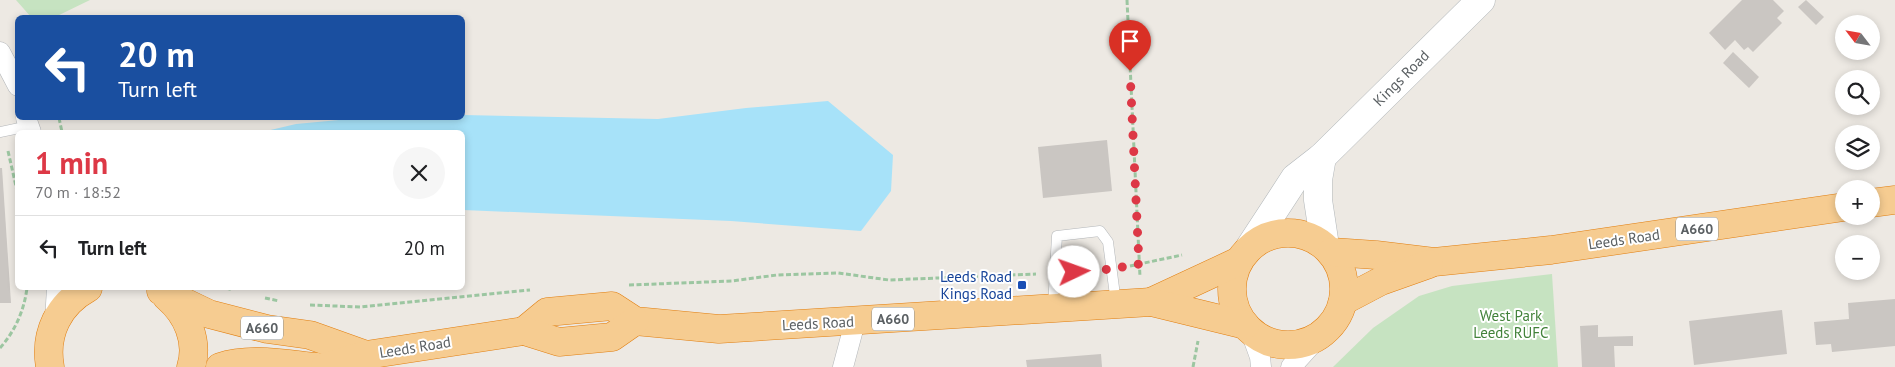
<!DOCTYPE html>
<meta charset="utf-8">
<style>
body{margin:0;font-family:"PT Sans",sans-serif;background:#f6f6f6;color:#202124;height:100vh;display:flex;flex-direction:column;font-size:19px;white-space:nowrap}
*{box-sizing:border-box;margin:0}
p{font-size:16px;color:#757577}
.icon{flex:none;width:28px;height:28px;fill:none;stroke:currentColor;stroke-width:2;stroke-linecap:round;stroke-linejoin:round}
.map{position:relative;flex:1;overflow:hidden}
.panel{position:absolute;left:15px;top:130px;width:450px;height:160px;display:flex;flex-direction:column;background:#fff;border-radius:8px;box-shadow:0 2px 8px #0003}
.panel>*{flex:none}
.hud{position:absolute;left:15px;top:15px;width:450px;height:105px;border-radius:8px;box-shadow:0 2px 8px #0003;background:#1a4fa0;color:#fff;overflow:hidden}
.needle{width:32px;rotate:301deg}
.fabs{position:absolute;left:1835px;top:15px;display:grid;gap:10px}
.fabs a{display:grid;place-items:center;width:45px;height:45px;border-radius:50%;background:#fff;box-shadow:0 2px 8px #0003;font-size:25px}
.pin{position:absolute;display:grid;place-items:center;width:42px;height:42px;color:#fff;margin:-51px -21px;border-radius:50% 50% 50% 0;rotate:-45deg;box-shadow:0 0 5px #0007}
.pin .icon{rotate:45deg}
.me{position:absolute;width:55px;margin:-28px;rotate:87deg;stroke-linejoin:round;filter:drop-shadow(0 0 4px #0008)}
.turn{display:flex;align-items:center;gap:18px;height:105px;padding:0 20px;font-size:22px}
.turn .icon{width:65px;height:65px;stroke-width:2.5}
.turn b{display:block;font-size:35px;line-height:42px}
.round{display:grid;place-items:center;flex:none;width:52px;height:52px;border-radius:26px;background:#f6f6f6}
.summary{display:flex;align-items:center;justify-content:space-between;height:85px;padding:0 20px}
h1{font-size:30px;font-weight:600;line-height:38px;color:#dd3846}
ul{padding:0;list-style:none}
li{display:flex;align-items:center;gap:15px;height:65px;padding:0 20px;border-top:1px solid #e0e0e0}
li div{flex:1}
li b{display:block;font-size:19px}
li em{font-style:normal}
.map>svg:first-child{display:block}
.green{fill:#c6e3c1}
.water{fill:#a7e2f9}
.building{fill:#cac6c2}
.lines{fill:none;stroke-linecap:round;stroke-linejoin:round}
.lane-casing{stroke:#b3b6b9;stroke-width:11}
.street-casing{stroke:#b3b6b9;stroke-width:21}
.secondary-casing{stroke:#b2b7ba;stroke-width:29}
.highway-casing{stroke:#e17e0f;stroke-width:29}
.path{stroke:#9cc6a1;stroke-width:3;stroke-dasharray:5 2.5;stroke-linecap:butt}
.lane{stroke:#fff;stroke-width:10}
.street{stroke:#fff;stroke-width:20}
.secondary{stroke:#fff;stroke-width:28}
.highway{stroke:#f6cc91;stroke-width:28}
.route{stroke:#dd3846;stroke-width:9;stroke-dasharray:0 16.2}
.transit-dot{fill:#1a4fb4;stroke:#fff;stroke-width:2}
.labels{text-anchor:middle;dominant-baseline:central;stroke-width:4;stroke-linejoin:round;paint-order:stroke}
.shield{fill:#fff;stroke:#8c9092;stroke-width:1}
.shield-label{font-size:14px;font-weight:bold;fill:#5b6063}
.street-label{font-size:15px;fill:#5b6063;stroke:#fff}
.transit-label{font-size:15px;fill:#164399;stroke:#fff;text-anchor:end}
.park-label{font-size:15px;fill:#42823a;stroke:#fff}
</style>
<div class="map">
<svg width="1895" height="367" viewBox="0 0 1895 367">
<rect width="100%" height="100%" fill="#ede9e3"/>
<!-- green -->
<g class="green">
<path d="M16,0H90L55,17H31Z"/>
<path d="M1552,274L1558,367H1333L1373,328L1419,296L1452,286Z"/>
</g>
<!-- water -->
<path class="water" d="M828,101L893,155L891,191L861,231L731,221L463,210L462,132H262L296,124L360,118H462L463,115L658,119L746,108Z"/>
<!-- building -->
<g class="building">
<path d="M1742,0H1773L1784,11L1777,18L1782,23L1753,52L1748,47L1744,50L1735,40L1725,50L1709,33Z"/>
<path d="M1806,0L1824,17L1816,25L1798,7Z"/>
<path d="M1733,52L1759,77L1749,88L1723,63Z"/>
<path d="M1107,140L1112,191L1043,198L1038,147Z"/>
<path d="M0,168H2L11,303H0Z"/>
<path d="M1895,299V346L1832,352L1831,344L1816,345L1814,322L1849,319L1848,303Z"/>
<path d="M1782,310L1787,354L1694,365L1689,321Z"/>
<path d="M1598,325V337L1633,336V346H1614L1615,367H1582L1580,326Z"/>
<path d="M1101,354L1102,367H1027L1026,360Z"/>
</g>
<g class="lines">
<!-- lane casing -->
<g class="lane-casing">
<g id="lane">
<path d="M0,132L29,126"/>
<path d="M1053,307L1057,236L1100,231L1108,242L1116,303"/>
</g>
</g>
<!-- street casing -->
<g class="street-casing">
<g id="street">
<path d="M0,52L18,86"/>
<path d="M26,118L31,132"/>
<path d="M55,320L57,288"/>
<path d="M1251,332L1260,357L1261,367"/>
<path d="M843,367L855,322"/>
<path d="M1291,367L1320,335"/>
</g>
</g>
<!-- secondary casing -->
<g class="secondary-casing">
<g id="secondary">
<path d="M1322,157L1318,180V200L1325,246"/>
<path d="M1250,247L1295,178L1322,157L1481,0"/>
</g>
</g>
<!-- highway casing -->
<g class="highway-casing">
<g id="highway">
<path d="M1871,203L1895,200"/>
<circle cx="1288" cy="289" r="56"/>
<path d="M1332,252L1376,255L1434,262L1551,250L1844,207"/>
<path d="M161,291L209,314L267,329L310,335L366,355"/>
<path d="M167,297C187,314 199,341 191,367"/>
<path d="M1343,301L1381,281L1429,264"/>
<path d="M1151,302L1239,261"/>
<path d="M524,331L547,312L612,306L635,321L719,329L1151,302L1245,325"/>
<path d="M50,367C44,333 59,304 88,288"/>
<path d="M220,367C251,357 285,364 317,367"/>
<path d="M325,367L366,355L524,331L559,342L612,337L635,321"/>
</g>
</g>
<!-- path -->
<g class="path">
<path d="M1127,0L1140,277"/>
<path d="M59,118L62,132"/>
<path d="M8,151L18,195"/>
<path d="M1130,266L1182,255"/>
<path d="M1073,272L1094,270"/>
<path d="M629,285L732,281L777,275L838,273L889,280L1036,274"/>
<path d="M226,288L233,290"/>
<path d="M265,298L279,301"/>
<path d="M310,305L360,307L530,290"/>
<path d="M0,348C15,331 24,311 27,288"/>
<path d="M1193,367L1198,341"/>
</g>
<!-- lane -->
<use href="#lane" class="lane"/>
<!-- street -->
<use href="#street" class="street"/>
<!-- secondary -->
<use href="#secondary" class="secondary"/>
<!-- highway -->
<use href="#highway" class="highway"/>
</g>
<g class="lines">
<!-- route -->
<path class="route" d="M1074,272L1111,269L1139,264L1130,71"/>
</g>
<!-- markers -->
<rect class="transit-dot" x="1017" y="280" width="10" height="10" rx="2.5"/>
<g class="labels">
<!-- shield labels -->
<g class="shield">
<rect x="1676" y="217.5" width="42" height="23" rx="4"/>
<rect x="872" y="307.5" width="42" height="23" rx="4"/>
<rect x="241" y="316.5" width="42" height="23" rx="4"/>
</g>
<g class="shield-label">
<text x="1697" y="229">A660</text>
<text x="893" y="319">A660</text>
<text x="262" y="328">A660</text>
</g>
<!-- street labels -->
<g class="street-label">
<text transform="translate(1401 78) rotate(-45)">Kings Road</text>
<text transform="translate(1624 239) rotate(-8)">Leeds Road</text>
<text transform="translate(818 323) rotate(-3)">Leeds Road</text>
<text transform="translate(415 347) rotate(-9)">Leeds Road</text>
</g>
<!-- transit labels -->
<g class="transit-label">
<text x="1012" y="276">Leeds Road<tspan x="1012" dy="17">Kings Road</tspan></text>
</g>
<!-- park labels -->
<g class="park-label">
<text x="1511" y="315">West Park<tspan x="1511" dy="17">Leeds RUFC</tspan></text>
</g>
</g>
</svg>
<div class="fabs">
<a><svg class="needle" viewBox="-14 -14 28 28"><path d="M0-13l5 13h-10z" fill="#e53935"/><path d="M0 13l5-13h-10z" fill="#757577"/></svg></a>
<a><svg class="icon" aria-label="search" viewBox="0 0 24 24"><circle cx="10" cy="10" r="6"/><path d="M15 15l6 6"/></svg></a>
<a><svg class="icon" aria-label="layers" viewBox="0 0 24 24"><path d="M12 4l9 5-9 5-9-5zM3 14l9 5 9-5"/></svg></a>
<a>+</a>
<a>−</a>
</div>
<div class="pin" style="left:1130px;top:71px;background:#d93025"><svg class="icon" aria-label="arrive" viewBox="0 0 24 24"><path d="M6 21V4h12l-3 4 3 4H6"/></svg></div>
<svg class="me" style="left:1074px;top:272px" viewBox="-20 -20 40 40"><circle r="19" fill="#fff"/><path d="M0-13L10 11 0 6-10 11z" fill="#dd3846"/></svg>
<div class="hud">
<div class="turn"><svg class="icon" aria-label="left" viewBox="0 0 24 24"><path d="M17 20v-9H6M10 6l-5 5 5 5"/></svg><div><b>20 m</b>Turn left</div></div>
</div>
<section class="panel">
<div class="summary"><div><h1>1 min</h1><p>70 m · 18:52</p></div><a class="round"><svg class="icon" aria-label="close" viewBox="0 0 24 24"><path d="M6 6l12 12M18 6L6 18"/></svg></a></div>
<ul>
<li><svg class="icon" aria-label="left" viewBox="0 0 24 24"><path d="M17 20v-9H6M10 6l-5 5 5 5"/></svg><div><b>Turn left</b></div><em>20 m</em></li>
</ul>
</section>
</div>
